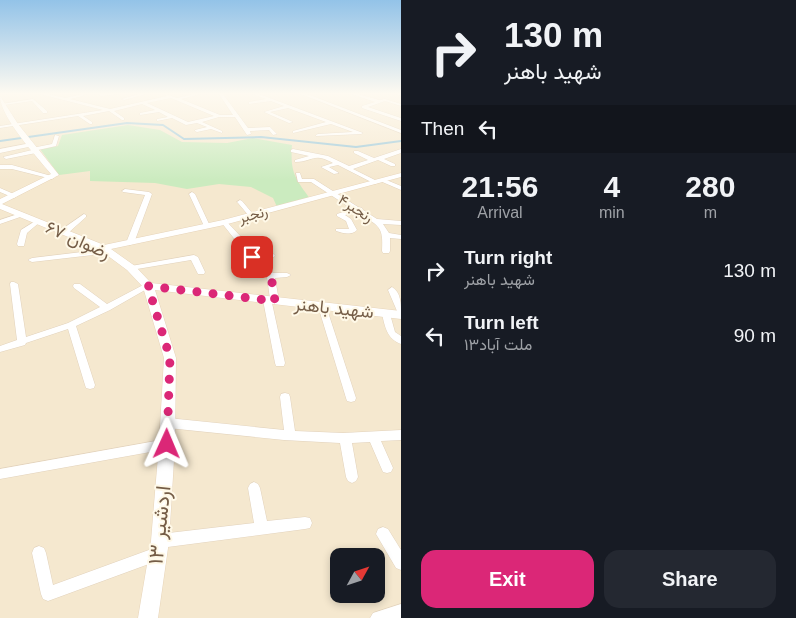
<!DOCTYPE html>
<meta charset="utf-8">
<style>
body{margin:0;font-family:Arial,Vazirmatn,sans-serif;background:#242831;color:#f1f3f6;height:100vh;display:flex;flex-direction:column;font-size:19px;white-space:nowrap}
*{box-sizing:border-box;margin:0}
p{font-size:16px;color:#9ea1a6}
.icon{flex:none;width:28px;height:28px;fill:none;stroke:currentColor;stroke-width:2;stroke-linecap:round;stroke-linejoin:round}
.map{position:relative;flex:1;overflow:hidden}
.sheet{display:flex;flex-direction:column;background:#171b24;width:395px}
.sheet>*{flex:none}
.guide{background:#171b24;color:#f1f3f6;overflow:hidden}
.needle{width:32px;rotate:50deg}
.buttons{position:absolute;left:330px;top:548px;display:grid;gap:10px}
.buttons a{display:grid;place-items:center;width:55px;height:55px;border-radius:10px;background:#171b24;box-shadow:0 2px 8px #0003;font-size:25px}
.pin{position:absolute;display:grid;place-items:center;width:42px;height:42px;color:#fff;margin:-21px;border-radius:10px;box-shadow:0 2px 8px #0006}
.me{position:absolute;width:55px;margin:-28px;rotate:1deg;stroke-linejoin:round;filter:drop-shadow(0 0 4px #0008)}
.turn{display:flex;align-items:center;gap:18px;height:105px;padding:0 20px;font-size:22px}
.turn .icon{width:65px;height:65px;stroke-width:2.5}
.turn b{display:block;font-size:35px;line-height:42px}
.then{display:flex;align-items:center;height:48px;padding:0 20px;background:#0003;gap:10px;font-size:19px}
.eta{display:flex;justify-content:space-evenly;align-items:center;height:85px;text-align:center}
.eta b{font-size:30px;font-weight:700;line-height:35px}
.button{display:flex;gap:10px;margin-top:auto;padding:10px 20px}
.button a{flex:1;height:58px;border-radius:15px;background:#db2777;color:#fff;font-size:20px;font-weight:700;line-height:58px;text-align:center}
.button a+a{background:#242831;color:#f1f3f6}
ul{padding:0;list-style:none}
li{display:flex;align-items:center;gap:15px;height:65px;padding:0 20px}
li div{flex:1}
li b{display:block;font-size:19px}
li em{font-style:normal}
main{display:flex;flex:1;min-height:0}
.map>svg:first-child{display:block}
.residential{fill:#f5e8cf;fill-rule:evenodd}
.green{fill:#cbebbf}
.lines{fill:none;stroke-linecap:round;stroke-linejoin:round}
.stream{stroke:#9ac8da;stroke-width:2}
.street-casing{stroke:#e2d2bc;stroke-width:1}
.secondary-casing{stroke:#e7d4ba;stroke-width:1}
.street{fill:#fff;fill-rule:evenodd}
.secondary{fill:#fff;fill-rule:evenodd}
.route{stroke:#db2777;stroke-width:9;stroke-dasharray:0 16.2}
.labels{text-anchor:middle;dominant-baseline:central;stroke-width:4;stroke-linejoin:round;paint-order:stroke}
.far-street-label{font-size:15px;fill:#755d47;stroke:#fff9e8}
.street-label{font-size:18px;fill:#755d47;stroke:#fff9e8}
.near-street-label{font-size:21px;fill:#755d47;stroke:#fff9e8}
</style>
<main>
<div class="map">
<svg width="401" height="618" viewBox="0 0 401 618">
<rect width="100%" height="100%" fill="#fdf5e0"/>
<!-- residential -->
<path class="residential" d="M0,94H401V618H0ZM339,556H376V594H339Z"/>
<!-- green -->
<path class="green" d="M128,125L160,130L182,142L227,143L253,138L292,145C290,173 295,178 311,200L278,209L273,198L251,187L219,184L187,189L155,183L90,181V171L59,175L40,149L58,146L62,135Z"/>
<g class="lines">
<!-- stream -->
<path class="stream" d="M0,141L127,123L163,125L184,139L261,137L356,147L401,141"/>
<!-- street casing -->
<g class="street-casing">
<g id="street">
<path d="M40,94H47L65,98L83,94V96L70,99L110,109L167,96L165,95L166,94L177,98L194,94H201L181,99L220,115H233L219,94H223L248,128L270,127L277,134L273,135L269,130L250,131L251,134L247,135L235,117H219L202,122L222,131V133L211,129L197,132L195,131V130L207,127L197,123L186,125L172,118L157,121V119L168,117L159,112L140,115V113L155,110L142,104L114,111L124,118V120H122L109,111L83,116L92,122V124H90L78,116L0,128V126L103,110ZM171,98L214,116L188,122L147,103Z"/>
<path d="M100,94H118L101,96L99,95Z"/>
<path d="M139,94H146L124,100L122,99Z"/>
<path d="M253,94H259L363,133L361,134L316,136V135L318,134L353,132L331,124L293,133V131L326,122L288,108L270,112L293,122L289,123L264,112L284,106L271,101L249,104V102L266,99Z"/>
<path d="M301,94H307L401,130V133Z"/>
<path d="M352,94H358L379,100L385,99L401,104V106L385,101L368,107L401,118V121L362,108V106L375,102Z"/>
<path d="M397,94H401V96Z"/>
<path d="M33,99L47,111V113H43L32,101L4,105L2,104Z"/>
<path d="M55,135L59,136L56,146L38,150L39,151L36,153L6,159L3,157L32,150V148L52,144Z"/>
<path d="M31,143L34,145L33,146L0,153V149Z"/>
<path d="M293,149L328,156L349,166L368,160L354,153V151H358L374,158L401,149V153L384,159L395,164V166H391L378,160L353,169L377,181V183L375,184L338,165L329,167L339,173L334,174L321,167L333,163C312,152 314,162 295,162V160L309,156L291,152V150Z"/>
<path d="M0,165H12L55,177L52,179L12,169H0Z"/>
<path d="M296,173H300L302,179H314L358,207L362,208L363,210L377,219L401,221V225L383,224L389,233L401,235V239L390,238V251L389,253H383L382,251C384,224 377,226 357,212L345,215L351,219L357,230C351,236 343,233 336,231V229H349L346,221L337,216V214L352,209L311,182H298Z"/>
<path d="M380,179H384L401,186V190L380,181Z"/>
<path d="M0,188L16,195L17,196L14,198L0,192Z"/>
<path d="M125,189L149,192L152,194L134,243L130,245L126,243L145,195L123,192L122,191Z"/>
<path d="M192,192L195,194L210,226L209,227H205L204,226L189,194Z"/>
<path d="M240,200L242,201L253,214V216H249L238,203L237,202Z"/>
<path d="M21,213L24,215L23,216L0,224V220Z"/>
<path d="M84,214L86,215V217L67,234H61V230Z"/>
<path d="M37,220L40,222L27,233L24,246H18L17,244L21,230Z"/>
<path d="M224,220L226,221L245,241L253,240L257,242L256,244L240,246L221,222Z"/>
<path d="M107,249H110L111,251L110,253L32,262L28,260L32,258Z"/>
<path d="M271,253L275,255L274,257L259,259L273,273H287L291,275L287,277L275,278L279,301L275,304L272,303L285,363L284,366H276L275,363L263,300L267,297L270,299L267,277L249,257L253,255Z"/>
<path d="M194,255L198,257L205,272L204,274H198L191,260L131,270L127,268L131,266Z"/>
<path d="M11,282H14L18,284L26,337L68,323L100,307L74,288L73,286L74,284H80L107,304L145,284H148L152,286L110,310L76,326L95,385L94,388L90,389L86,388L85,385L68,329L26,343L25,345L0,352V346L17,340L10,284Z"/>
<path d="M392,287C401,292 401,304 401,314L397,311L388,290Z"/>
<path d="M322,303L326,306L356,398L355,401L351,402L347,401L346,398L318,306Z"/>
<path d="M386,311L390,314L395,332L401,336V344C387,339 385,327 382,314Z"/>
<path d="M285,393L289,394L290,397L295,431L343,433L401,430V440L381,441L393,468L391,472L387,473L383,472L370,442L352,443L358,477L356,481L352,483L348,481L346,477L340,443L284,440L168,428L164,426L162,423L164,420L168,418L284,430L280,397L281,394Z"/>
<path d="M167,439L171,441L173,444L171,447L167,449L0,479V469Z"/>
<path d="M254,482L258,484L260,488L267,521L305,517L310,518L312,523L310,528L305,529L160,548L155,546L153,541L155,536L160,534L254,523L248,488L250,484Z"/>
<path d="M383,527L388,529L401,550V570L396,568L376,534L378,529Z"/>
<path d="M39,546L44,548L46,553L53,585L157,547L162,549L164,554L162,559L157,561L48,601L43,599L41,594L32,553L34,548Z"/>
<path d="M401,604V618H370L373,613Z"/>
</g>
</g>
<!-- secondary casing -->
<g class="secondary-casing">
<path id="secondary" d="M0,96L18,124L59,175L2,204L104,245L223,220L401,173V177L224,225L111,249L135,266L151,283L401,311V319L155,290L176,358L175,444L169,541L158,618H138L151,541L159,444L164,358L143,287L127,270L100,250L0,209V199L51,174C37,157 0,117 0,96Z"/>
</g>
<!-- street -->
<use href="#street" class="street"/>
<!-- secondary -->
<use href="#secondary" class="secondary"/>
</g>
<!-- sky -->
<linearGradient id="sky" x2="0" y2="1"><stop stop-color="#93c3e8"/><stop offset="0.52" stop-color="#fefaf1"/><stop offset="1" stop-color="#fefaf1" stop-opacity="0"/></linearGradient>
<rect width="401" height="180" fill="url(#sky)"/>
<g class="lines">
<!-- route -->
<path class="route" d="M167,444L170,358L148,286L275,301L271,276L252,257"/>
</g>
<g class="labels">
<!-- far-street labels -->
<g class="far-street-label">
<text transform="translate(356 208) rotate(33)">رنجبر۴</text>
<text transform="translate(253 214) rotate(-15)">رنجبر</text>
</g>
<!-- street labels -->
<g class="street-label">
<text transform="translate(78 240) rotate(24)">رضوان ۶۷</text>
<text transform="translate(334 308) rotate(6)">شهید باهنر</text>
</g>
<!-- near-street labels -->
<g class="near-street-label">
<text transform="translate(159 525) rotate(-84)">اردشیر ۱۳</text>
</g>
</g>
</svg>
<div class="buttons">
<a><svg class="needle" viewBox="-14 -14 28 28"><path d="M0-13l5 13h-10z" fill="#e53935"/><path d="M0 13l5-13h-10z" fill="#9ea1a6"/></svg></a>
</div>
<div class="pin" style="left:252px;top:257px;background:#d93025"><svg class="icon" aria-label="arrive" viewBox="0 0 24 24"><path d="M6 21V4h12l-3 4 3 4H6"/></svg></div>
<svg class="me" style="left:167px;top:444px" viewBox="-20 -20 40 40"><path d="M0-17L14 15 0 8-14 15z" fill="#db2777" stroke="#fff" stroke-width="4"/></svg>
</div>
<section class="sheet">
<div class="guide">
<div class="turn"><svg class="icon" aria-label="right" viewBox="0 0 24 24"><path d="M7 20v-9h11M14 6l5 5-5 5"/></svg><div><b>130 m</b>شهید باهنر</div></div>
<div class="then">Then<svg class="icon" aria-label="left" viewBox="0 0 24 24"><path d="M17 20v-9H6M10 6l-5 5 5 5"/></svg></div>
</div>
<div class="eta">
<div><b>21:56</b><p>Arrival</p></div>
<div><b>4</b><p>min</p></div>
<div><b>280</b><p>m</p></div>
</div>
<ul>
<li><svg class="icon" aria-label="right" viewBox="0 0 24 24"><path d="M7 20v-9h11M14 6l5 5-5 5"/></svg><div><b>Turn right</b><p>شهید باهنر</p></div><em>130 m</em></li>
<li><svg class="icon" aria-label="left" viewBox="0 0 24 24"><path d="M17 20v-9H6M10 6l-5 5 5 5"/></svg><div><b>Turn left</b><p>ملت آباد۱۳</p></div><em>90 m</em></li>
</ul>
<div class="button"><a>Exit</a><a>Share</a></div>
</section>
</main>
